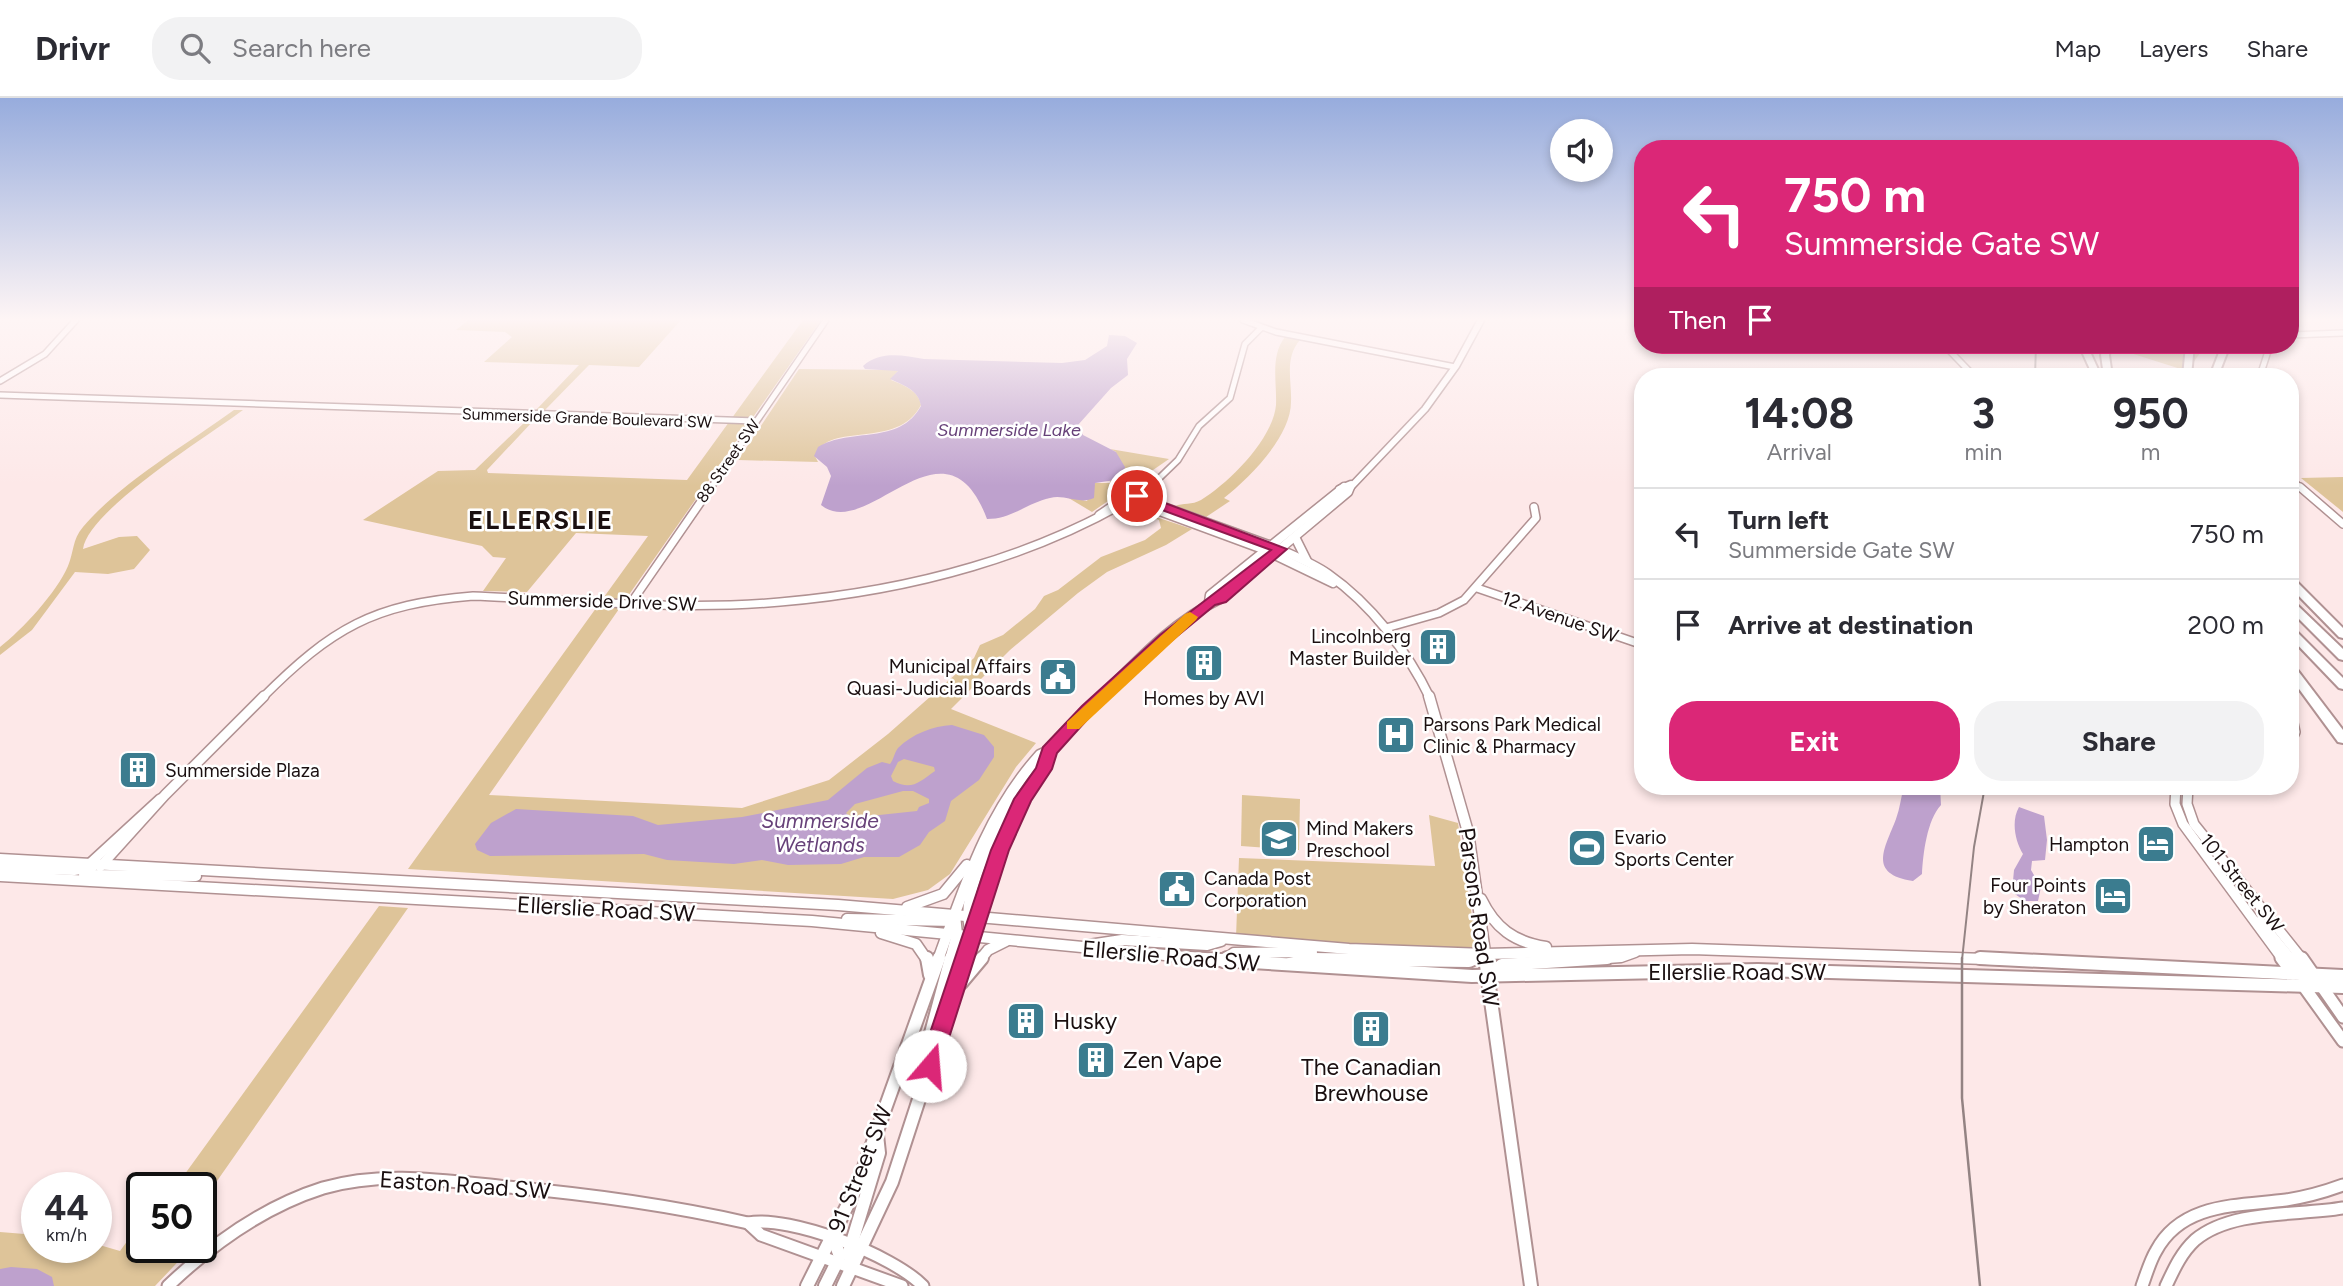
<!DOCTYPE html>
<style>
body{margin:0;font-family:Figtree,sans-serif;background:#f2f2f3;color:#2b2b33;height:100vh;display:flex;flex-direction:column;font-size:26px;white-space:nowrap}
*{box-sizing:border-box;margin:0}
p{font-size:23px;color:#7c7c81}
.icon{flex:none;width:38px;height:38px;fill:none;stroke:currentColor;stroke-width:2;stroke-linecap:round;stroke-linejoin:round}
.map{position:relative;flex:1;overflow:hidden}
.drawer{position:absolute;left:1634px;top:270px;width:665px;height:427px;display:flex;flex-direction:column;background:#fff;border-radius:28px;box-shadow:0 4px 10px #0003}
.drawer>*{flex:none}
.guide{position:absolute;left:1634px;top:42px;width:665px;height:214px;border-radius:28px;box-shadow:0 4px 10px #0003;background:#db2777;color:#fff;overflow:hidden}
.tools{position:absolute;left:1550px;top:21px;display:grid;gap:14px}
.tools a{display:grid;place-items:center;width:63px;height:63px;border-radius:50%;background:#fff;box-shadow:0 4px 10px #0003;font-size:35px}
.speed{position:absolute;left:21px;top:1074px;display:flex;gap:14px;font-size:35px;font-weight:700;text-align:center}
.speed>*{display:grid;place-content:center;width:91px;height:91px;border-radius:50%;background:#fff;box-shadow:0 4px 10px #0003;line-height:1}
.speed small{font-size:18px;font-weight:400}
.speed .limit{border:4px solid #111;border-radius:10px;background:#fff;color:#111}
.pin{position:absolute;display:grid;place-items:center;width:60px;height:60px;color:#fff;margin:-30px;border:4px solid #fff;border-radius:50%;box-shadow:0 2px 7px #0007}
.me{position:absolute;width:77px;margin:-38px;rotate:18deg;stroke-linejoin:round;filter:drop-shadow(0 0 5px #0008)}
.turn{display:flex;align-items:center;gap:24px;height:147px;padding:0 35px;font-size:32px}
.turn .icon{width:91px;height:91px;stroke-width:2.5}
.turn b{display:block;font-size:49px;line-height:60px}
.then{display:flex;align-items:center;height:66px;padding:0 35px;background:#0003;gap:14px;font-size:26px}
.eta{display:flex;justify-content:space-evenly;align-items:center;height:119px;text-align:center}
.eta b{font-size:42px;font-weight:700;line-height:49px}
.primary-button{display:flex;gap:14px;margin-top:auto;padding:14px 35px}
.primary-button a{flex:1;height:80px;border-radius:28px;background:#db2777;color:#fff;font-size:28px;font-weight:700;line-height:80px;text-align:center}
.primary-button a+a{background:#f2f2f3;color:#2b2b33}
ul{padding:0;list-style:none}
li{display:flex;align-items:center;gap:21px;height:91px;padding:0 35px;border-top:2px solid #e1e1e2}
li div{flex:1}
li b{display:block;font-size:26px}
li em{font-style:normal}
header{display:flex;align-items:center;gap:42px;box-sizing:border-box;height:98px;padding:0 35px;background:#fff;border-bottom:2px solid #e1e1e2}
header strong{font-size:33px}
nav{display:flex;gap:38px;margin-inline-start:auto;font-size:24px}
.search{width:490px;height:63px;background:#f2f2f3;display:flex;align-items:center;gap:18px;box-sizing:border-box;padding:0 24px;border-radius:28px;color:#7c7c81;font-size:26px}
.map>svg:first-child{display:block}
.green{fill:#dec499}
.water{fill:#bea1cd;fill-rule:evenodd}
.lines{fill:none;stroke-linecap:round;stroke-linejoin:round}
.tertiary-far3-casing{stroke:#b09192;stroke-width:8}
.tertiary-far2-casing{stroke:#b09192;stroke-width:10}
.tertiary-far1-casing{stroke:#b09192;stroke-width:12}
.tertiary-casing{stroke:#b09192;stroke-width:15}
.secondary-far3-casing{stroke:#b09192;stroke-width:9}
.secondary-far2-casing{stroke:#b09192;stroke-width:11}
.secondary-far1-casing{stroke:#b09192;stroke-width:13}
.secondary-casing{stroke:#b09192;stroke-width:16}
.motorway-casing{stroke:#b09192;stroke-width:4}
.tertiary-far3{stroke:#fff;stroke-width:5}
.tertiary-far2{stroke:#fff;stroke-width:7}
.tertiary-far1{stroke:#fff;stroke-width:9}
.tertiary{stroke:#fff;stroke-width:11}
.secondary-far3{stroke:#fff;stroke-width:6}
.secondary-far2{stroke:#fff;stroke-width:8}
.secondary-far1{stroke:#fff;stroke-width:10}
.secondary{stroke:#fff;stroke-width:12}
.motorway{fill:#fff;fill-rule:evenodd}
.rail-far1{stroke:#938383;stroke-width:2}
.rail{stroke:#938383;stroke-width:2.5}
.route{fill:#db2777;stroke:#8e194d;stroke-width:2}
.slow{fill:#f59e0b}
.labels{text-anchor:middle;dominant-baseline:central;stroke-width:5;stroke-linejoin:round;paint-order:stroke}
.far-street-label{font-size:16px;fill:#1a0f10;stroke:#fff}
.far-water-label{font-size:18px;font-style:italic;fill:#674179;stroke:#fff}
.street-label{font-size:19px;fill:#1a0f10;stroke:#fff}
.poi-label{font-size:19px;fill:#1a0f10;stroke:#fff;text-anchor:start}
.water-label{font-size:21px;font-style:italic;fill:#674179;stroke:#fff}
.near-street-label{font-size:23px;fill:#1a0f10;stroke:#fff}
.near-poi-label{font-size:23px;fill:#1a0f10;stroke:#fff;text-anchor:start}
.district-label{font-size:26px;font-weight:bold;letter-spacing:2px;fill:#1a0f10;stroke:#fff}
</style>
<header>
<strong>Drivr</strong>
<div class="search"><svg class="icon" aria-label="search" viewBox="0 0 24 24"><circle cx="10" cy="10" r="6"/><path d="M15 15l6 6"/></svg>Search here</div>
<nav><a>Map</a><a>Layers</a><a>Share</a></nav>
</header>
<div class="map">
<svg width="2343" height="1188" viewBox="0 0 2343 1188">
<rect width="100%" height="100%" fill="#fde8e8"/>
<!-- green -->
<g class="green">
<path d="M468,222H681L639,269L589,267L545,312H536L579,267L484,264L512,239L505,234L456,232Z"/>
<path d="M803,222H821L489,697L742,710L829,682L888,636L974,560L980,547L1003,537L1035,511L1044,498L1058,492L1101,459L1145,442L1161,430L1159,422L1129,410L1192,431L1166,447L1107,474L1078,495L1010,552L951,611L1036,645L1016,669L950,776L928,792L893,801L408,771L648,438L576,435L527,494L483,493L506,460L493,459L482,448L363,422L438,373L475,372L527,322H534L487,372L488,375L687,382Z"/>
<path d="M1285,239L1300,242C1284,260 1292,283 1291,304C1291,339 1249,380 1224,400L1230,403L1206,419L1175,408C1183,405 1192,407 1201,402C1229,385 1273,341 1276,307C1277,284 1270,258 1285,239Z"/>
<path d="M2105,247H2206L2187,273Z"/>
<path d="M799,271L894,272L898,273L891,282C904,287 919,293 921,307C897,353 829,322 815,358L818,364L738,362Z"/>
<path d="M234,312H243C208,338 88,412 83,451L119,439L137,438L150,452L134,471L108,476L75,474L32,532L0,557V549C22,532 57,494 68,468C74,454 72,442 83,429C119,386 187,346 234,312Z"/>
<path d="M1110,351L1169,361L1092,414L1067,399L1087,403L1095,385H1110L1116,354Z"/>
<path d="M2343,379V414L2301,380Z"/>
<path d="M1242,697L1300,701L1299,752L1241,748Z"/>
<path d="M1429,717L1458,725L1477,852L1236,839L1239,760L1435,768Z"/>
<path d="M379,808L408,810L203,1103L201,1090H188L182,1084V1080Z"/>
<path d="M142,1123V1150H191L155,1188H0V1134L37,1137V1150H96V1146L120,1153Z"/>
</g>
<!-- water -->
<g class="water">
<path d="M1109,237L1125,238L1137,245L1127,261L1128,277L1111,290L1078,327L1083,337L1116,354L1125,369L1122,381L1095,385L1094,400C1080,407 1065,396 1050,400C1027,405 1012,421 987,421C945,309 868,445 821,407L831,378L827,369L814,358L818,349C851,329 899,348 921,308C919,292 903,287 890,281L898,273L865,271L863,268C881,252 904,258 924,261L1062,265L1085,262L1107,248Z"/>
<path d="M952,627L984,637L994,649V659L979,682L951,703L945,723L929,734L920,747L899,759H864L841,766L788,767L762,762L734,766L667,762L644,756L490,758L477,752L475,746L491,725L516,711L633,718L658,727L742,719L828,702L867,670L882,664L890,666C894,661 894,655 898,650C912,636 933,628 952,627ZM904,661L934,669L935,673C919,684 912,693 893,683L891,678L898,664ZM903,693H913L929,701V705L919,709L917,713L851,720L846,715L855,706Z"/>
<path d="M1904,688H1940L1941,707C1927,722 1923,756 1922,776L1913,783C1867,776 1885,750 1896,721C1900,710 1901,699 1904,688Z"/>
<path d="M2019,709L2044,718L2047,742L2045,762L2032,763L2031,772L2041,789L2038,803H2025L2012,794L2014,772L2023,756C2015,743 2011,723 2019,709Z"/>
<path d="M11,1169L37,1171L52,1179L54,1188H0V1171Z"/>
</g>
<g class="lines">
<!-- tertiary-far3 casing -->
<g class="tertiary-far3-casing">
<g id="tertiary-far3">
<path d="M1243,222L1276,234L1455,269"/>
<path d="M2291,237L2343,235"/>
<path d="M1944,247L1974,278"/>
<path d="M2260,278L2270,247"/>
<path d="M0,283L45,256L76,222"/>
<path d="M0,297L756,323"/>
<path d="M2291,381L2302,391"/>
<path d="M710,391L826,222"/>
<path d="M1137,391L1159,380"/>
<path d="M1148,391L1178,362L1199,328L1230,300L1245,246L1261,230"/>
</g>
</g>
<!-- tertiary-far2 casing -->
<g class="tertiary-far2-casing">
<g id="tertiary-far2">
<path d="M2300,389L2343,426"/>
<path d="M1129,396L1270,447"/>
<path d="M1123,400L1264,452"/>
<path d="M1099,417L1140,389"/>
<path d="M1477,490L1643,547"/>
<path d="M631,505L711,389"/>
<path d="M1386,530L1439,515L1464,502L1536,420L1534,409"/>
<path d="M262,600C332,530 373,506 473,498C575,502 679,513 780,504C909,493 1041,459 1151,389"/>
</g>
</g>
<!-- tertiary-far1 casing -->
<g class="tertiary-far1-casing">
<g id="tertiary-far1">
<path d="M2291,616L2295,634L2291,642"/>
<path d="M2176,688L2175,706L2183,726L2283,862"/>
<path d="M2188,688L2187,706L2194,726L2303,862"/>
<path d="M87,768L160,701"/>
<path d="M100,769L165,697L264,598"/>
<path d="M2260,823L2292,862"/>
</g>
</g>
<!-- tertiary casing -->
<g class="tertiary-casing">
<g id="tertiary">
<path d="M2281,860L2293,876"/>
<path d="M2291,860L2305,877"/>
<path d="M2302,860L2343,919"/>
<path d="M2302,886L2343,943"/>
<path d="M748,1125L761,1137L902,1188"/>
<path d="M168,1188C213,1145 263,1109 323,1090C383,1072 447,1083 507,1089C588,1096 668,1107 748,1125C790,1117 893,1157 923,1188"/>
<path d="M2142,1188C2146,1177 2150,1163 2156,1153C2182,1104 2239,1108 2286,1102C2306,1099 2324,1094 2343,1087"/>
<path d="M2166,1188C2174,1171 2181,1155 2195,1142C2232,1111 2298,1118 2343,1110"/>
</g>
</g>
<!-- secondary-far3 casing -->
<g class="secondary-far3-casing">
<g id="secondary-far3">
<path d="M1339,391L1351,386"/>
<path d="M1349,391L1425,311L1456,268L1481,222"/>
</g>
</g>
<!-- secondary-far2 casing -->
<g class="secondary-far2-casing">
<g id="secondary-far2">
<path d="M1295,439L1307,463"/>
<path d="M1270,447C1289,456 1311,464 1328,476C1371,506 1408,554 1430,600"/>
<path d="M1271,455L1333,485"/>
<path d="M1209,504L1210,497L1344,389"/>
<path d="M1100,600C1136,564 1173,523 1220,501L1348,394L1350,389"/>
</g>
</g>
<!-- secondary-far1 casing -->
<g class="secondary-far1-casing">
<g id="secondary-far1">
<path d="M1429,598L1468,734L1486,862"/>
<path d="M0,761L838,807L1349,851L1485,856L1692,851L2015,862"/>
<path d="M0,770L74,772L92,769"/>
<path d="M84,777L196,778"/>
<path d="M0,778L812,823L1217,862"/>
<path d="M1481,801C1495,830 1514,844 1546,849"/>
<path d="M907,809L943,796L967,767"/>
<path d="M847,821L955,823"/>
<path d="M881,835L916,846L927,862"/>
<path d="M973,837C954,804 997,731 1012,699"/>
<path d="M1089,847L1122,842L1207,847L1221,843"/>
<path d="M938,862C965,788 987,716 1040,657L1049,653L1102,598"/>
<path d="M950,862L957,836L955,817"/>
<path d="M964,862C979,816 992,768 1011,724C1022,700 1045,679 1049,653"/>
<path d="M980,862L988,852L1006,843"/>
<path d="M1225,862L1234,855L1312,854"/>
<path d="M1309,862H1366"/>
<path d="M1472,862L1483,857"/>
<path d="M1581,862L1621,859L1635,854"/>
</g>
</g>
<!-- secondary casing -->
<g class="secondary-casing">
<g id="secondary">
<path d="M927,860L930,877"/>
<path d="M1189,860L1472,878L1758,872L2343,889"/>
<path d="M1485,860L1531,1188"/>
<path d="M1980,860L2343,878"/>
<path d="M1223,863L1227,860"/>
<path d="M1289,866L1312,861L1469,863L1476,860"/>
<path d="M1487,879L1502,867L1607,860"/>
<path d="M961,885L982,860"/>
<path d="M922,980L923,965L951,860"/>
<path d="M853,1169L849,1154L879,1055L877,1037"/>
<path d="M807,1188L858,1086L939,860"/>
<path d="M825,1188L840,1158L833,1140"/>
<path d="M843,1188L892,1084L965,860"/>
</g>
</g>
<!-- motorway casing -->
<g class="motorway-casing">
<g id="motorway">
<path d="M2079,247H2087L2101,278H2093Z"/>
<path d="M2104,247H2112L2109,257L2112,278H2104L2101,257Z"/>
<path d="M2186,247H2194L2191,278H2183Z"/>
<path d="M2222,247H2230L2218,278H2210Z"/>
<path d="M2291,481L2295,482L2343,530V540L2339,539L2291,490Z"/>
<path d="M2291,504L2295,505L2343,551V562L2339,561L2291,513Z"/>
<path d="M2291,531L2295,532L2343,580V591L2339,590L2291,540Z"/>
<path d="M2291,568L2295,569L2343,632V645L2338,644L2291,580Z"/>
</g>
</g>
<!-- tertiary-far3 -->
<use href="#tertiary-far3" class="tertiary-far3"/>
<!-- tertiary-far2 -->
<use href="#tertiary-far2" class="tertiary-far2"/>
<!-- tertiary-far1 -->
<use href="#tertiary-far1" class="tertiary-far1"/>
<!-- tertiary -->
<use href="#tertiary" class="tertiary"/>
<!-- secondary-far3 -->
<use href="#secondary-far3" class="secondary-far3"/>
<!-- secondary-far2 -->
<use href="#secondary-far2" class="secondary-far2"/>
<!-- secondary-far1 -->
<use href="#secondary-far1" class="secondary-far1"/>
<!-- secondary -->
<use href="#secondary" class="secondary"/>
<!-- motorway -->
<use href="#motorway" class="motorway"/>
<!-- rail-far1 -->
<g class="rail-far1">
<path d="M2035,278L2036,247"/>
<path d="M1962,862L1974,749L1985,688"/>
</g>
<!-- rail -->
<path class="rail" d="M1962,860V1000L1980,1188"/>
</g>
<!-- sky -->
<linearGradient id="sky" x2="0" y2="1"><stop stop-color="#97acdd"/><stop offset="0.57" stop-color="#fef5f5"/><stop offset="1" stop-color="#fef5f5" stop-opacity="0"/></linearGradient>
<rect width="2343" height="388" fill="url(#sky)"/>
<!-- route -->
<path class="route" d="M1132,396H1141L1287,451L1226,504L1215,507L1170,544L1093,615L1057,655L1052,671L1031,703L1009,752L940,968L937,975L930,978L922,975L919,968L991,752L1014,701L1036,670L1043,649L1082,608L1160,537L1271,452L1132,401Z"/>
<!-- slow -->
<path class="slow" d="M1190,514L1198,519L1196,522L1079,631H1067V624L1185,516Z"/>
<!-- icons -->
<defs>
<g id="building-square" transform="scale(2.0125)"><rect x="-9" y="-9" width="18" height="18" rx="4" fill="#3b7c8f" stroke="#fff"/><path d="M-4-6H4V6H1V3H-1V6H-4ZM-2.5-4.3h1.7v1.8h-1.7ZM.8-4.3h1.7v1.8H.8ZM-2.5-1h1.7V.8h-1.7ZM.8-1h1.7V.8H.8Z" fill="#fff"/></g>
<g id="civic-square" transform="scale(2.0125)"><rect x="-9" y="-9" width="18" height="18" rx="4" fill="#3b7c8f" stroke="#fff"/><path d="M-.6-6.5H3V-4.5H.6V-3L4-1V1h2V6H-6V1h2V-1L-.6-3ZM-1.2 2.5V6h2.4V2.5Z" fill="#fff"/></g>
<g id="hospital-square" transform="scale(2.0125)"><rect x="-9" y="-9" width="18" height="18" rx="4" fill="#3b7c8f" stroke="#fff"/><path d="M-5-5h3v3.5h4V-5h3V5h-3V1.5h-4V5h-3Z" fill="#fff"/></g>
<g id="school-square" transform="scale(2.0125)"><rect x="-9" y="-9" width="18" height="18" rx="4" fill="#3b7c8f" stroke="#fff"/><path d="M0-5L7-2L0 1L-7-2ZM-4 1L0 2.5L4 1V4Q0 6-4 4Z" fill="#fff"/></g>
<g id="hotel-square" transform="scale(2.0125)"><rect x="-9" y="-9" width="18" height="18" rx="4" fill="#3b7c8f" stroke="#fff"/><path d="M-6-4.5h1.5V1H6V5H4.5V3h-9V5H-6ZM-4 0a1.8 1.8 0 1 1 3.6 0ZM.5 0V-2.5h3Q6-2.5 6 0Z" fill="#fff"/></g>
<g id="stadium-square" transform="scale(2.0125)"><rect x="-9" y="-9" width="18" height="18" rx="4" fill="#3b7c8f" stroke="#fff"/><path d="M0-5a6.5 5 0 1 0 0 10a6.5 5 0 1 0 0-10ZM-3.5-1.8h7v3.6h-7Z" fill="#fff"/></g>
</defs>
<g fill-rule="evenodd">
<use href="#building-square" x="1438" y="549"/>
<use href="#building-square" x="1204" y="565"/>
<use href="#civic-square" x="1058" y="579"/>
<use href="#hospital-square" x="1396" y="637"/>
<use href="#building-square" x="138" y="672"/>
<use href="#school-square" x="1279" y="741"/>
<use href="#hotel-square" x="2156" y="746"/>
<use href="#stadium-square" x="1587" y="750"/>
<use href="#civic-square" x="1177" y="791"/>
<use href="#hotel-square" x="2113" y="798"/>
<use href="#building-square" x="1026" y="923"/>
<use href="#building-square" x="1371" y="931"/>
<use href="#building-square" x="1096" y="962"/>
</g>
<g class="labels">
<!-- far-street labels -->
<g class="far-street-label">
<text transform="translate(587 320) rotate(2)">Summerside Grande Boulevard SW</text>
<text transform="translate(728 363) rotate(-55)">88 Street SW</text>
</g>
<!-- far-water labels -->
<g class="far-water-label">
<text x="1009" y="332">Summerside Lake</text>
</g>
<!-- street labels -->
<g class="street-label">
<text transform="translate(602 503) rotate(2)">Summerside Drive SW</text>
<text transform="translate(1560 519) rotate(19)">12 Avenue SW</text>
<text transform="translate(2242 785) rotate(51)">101 Street SW</text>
</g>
<!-- poi labels -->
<g class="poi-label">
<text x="1411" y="538" text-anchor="end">Lincolnberg<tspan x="1411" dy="22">Master Builder</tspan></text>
<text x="1031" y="568" text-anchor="end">Municipal Affairs<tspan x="1031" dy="22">Quasi-Judicial Boards</tspan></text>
<text x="1204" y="600" text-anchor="middle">Homes by AVI</text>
<text x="1423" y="626">Parsons Park Medical<tspan x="1423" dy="22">Clinic &amp; Pharmacy</tspan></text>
<text x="165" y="672">Summerside Plaza</text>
<text x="1306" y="730">Mind Makers<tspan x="1306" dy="22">Preschool</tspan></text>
<text x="1614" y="739">Evario<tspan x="1614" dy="22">Sports Center</tspan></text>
<text x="2129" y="746" text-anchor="end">Hampton</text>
<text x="1204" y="780">Canada Post<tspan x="1204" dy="22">Corporation</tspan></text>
<text x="2086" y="787" text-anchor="end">Four Points<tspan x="2086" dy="22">by Sheraton</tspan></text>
</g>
<!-- water labels -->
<g class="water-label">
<text x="820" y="722">Summerside<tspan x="820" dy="24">Wetlands</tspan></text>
</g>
<!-- near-street labels -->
<g class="near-street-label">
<text transform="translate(606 811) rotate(3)">Ellerslie Road SW</text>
<text transform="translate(1479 819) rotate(82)">Parsons Road SW</text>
<text transform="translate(1171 858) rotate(5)">Ellerslie Road SW</text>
<text x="1737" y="874">Ellerslie Road SW</text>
<text transform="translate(860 1071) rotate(-68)">91 Street SW</text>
<text transform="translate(465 1087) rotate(4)">Easton Road SW</text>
</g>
<!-- near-poi labels -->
<g class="near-poi-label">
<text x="1053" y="923">Husky</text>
<text x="1123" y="962">Zen Vape</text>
<text x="1371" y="969" text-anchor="middle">The Canadian<tspan x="1371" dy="26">Brewhouse</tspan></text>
</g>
<!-- district labels -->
<g class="district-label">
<text x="541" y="422">ELLERSLIE</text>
</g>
</g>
</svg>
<div class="tools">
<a><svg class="icon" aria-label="sound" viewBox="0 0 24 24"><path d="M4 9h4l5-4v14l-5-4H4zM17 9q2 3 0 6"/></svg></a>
</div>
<div class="speed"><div>44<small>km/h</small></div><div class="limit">50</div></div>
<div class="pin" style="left:1137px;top:398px;background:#d93025"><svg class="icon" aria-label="arrive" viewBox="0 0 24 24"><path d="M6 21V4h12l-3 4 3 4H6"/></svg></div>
<svg class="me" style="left:930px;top:968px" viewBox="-20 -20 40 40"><circle r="19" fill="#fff"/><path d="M0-13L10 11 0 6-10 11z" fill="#db2777"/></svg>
<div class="guide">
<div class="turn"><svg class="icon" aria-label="left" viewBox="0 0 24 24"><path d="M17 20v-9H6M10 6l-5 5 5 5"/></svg><div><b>750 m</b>Summerside Gate SW</div></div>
<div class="then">Then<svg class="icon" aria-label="arrive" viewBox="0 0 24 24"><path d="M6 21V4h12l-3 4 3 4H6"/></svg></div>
</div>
<section class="drawer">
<div class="eta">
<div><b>14:08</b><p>Arrival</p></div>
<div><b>3</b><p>min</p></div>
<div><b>950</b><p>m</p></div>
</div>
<ul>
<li><svg class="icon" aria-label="left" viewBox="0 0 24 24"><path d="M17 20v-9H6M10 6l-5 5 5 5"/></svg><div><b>Turn left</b><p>Summerside Gate SW</p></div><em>750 m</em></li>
<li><svg class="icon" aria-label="arrive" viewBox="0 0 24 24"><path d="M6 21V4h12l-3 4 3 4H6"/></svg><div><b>Arrive at destination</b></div><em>200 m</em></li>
</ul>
<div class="primary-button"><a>Exit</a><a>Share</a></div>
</section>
</div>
